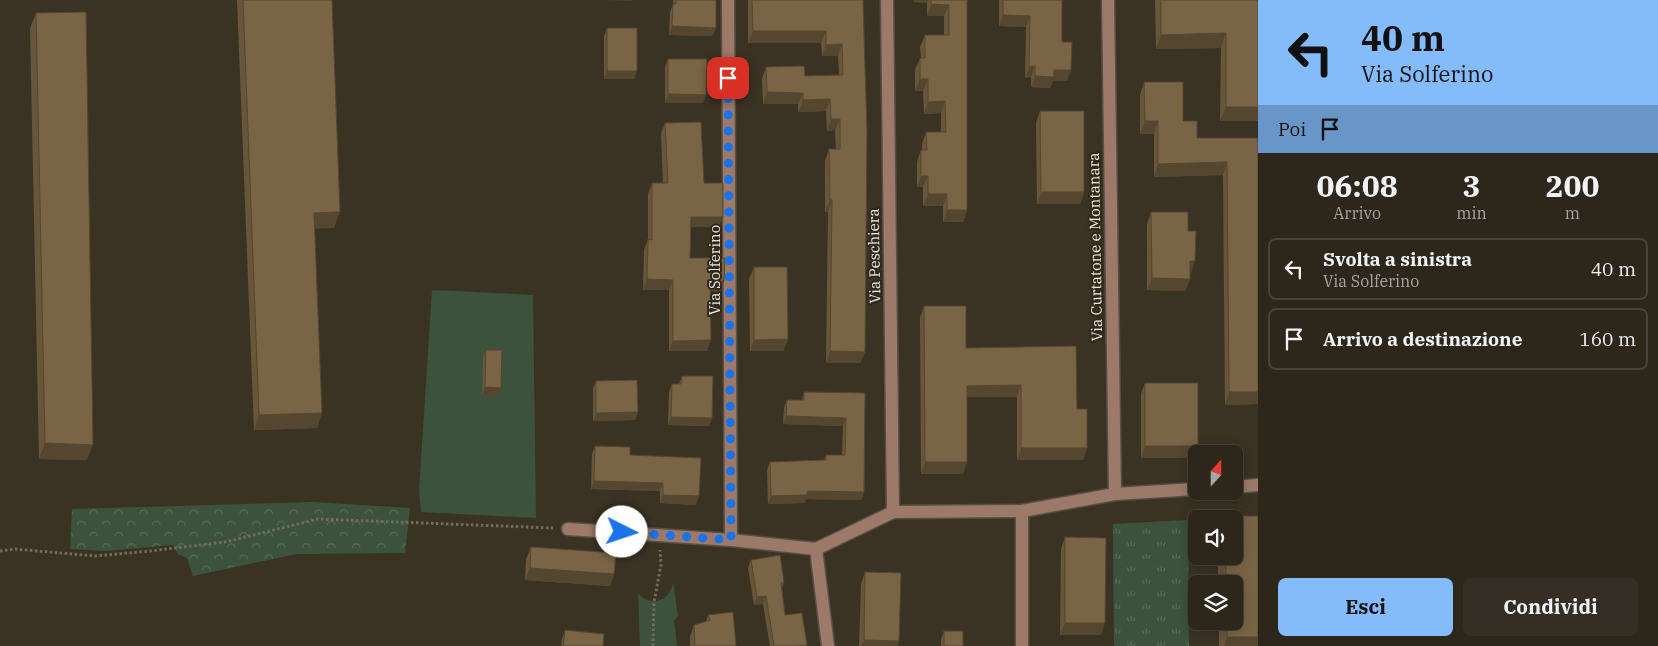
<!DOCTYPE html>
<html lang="it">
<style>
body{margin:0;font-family:"IBM Plex Serif",serif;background:#342e24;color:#f1f3f6;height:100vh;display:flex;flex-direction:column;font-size:19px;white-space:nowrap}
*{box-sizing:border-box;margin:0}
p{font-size:16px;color:#a6a5a3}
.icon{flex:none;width:28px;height:28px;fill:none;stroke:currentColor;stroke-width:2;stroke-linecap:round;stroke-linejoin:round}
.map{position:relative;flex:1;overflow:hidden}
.drawer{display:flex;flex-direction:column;background:#2c261b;width:400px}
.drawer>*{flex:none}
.banner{background:#84bcfb;color:#111;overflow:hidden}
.needle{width:32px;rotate:21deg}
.fabs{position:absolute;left:1188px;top:445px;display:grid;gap:10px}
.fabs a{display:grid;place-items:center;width:55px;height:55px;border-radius:8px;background:#2c261b;box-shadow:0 2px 12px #0003,0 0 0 1px #48433a;font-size:25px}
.pin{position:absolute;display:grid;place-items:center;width:42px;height:42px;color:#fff;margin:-21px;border-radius:10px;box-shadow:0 2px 8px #0006}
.me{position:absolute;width:55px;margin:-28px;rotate:94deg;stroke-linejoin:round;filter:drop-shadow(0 0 4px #0008)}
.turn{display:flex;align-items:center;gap:18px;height:105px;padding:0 20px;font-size:22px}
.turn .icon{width:65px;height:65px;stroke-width:2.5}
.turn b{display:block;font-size:35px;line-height:42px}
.then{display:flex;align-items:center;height:48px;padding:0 20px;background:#0003;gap:10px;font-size:19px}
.eta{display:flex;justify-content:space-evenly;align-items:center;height:85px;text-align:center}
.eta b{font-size:30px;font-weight:800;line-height:35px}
.action{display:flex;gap:10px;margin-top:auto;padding:10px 20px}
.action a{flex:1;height:58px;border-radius:8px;background:#84bcfb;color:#111;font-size:20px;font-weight:800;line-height:58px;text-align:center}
.action a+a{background:#342e24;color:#f1f3f6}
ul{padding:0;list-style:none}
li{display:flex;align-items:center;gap:15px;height:62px;margin:0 10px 8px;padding:0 10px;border:2px solid #48433a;border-radius:8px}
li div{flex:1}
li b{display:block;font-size:19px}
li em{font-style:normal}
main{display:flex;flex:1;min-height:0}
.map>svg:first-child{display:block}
.grass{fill:url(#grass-tufts)}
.forest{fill:url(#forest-crowns)}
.green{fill:#3c523c}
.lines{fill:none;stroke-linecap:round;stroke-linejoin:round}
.minor-casing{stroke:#575042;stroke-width:15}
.path{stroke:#726b5e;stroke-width:3;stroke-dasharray:2.5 2.5;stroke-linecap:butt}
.minor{stroke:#9d7969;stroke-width:12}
.wall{fill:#68563b}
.shaded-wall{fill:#554630}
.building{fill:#796445;stroke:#554630}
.route{stroke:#1a73e8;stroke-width:9;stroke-dasharray:0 16.2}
.labels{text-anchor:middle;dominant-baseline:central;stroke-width:4;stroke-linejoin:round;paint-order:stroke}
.street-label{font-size:15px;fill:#ede8df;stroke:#30291b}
</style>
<main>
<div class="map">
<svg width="1258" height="646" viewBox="0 0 1258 646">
<defs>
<pattern id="grass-tufts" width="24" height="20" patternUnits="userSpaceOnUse" patternTransform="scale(1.25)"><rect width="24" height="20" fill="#3c523c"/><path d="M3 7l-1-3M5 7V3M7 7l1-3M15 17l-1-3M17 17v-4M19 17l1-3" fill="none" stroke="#586b58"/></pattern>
<pattern id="forest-crowns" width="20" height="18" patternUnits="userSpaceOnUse" patternTransform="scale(1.25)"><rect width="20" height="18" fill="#3c523c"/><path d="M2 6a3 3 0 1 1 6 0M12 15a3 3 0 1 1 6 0" fill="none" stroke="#586b58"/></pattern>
</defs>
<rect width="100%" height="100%" fill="#3a3324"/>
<!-- grass -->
<path class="grass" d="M1188,520L1189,646H1114L1113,524Z"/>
<!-- forest -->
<path class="forest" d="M313,502L410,508L405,553L296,554L193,576L187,558L178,554L173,545L106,551L70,549L72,509Z"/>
<!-- green -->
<g class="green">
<path d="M432,290L533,295L536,518L421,512L419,491Z"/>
<path d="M673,582L678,616L674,621L677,646H640L638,593C651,609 671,600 673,582Z"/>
</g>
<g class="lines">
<!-- minor casing -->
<g class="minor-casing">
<g id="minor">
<path d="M728,0L731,540"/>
<path d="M887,0L893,512"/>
<path d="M1108,0L1115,494"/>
<path d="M1234,487L1258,485"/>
<path d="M568,529L731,540L816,549L828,646"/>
<path d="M816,549L893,512L1022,511L1115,494L1196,489"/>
<path d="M1022,646V511"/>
</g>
</g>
<!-- path -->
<g class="path">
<path d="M0,551L15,549L95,556L150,551L225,542L318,519L553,528"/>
<path d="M653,646L654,602L661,565L660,550"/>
</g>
<!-- minor -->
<use href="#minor" class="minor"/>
</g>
<!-- wall -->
<g class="wall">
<path d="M237,0H332L334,228H315L317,428L254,430Z"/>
<path d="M673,0H716V28L712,36L669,35L670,12L673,4Z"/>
<path d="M748,0H863L865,352L860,363H826L828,212H825V161L829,149H836L835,130L827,131L826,111L798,112V104H763L762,79L766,67L805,76L839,75L838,56H822L821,43H748Z"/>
<path d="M914,0H967V210L963,222H943V206H923V187H917V162L921,150H922V144L926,132H941V113L924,114L923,91H915V70L920,58H921L920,47L925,35H944V16H927V3L914,2Z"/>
<path d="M999,0H1062V42L1067,81H1053L1050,88L1031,87V77L1025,78L1026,27L999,26Z"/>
<path d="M1155,0H1258V121H1220L1221,48L1156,49Z"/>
<path d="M36,13L87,460L39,459L30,28Z"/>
<path d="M607,28L634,79H604V36Z"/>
<path d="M668,59L703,103H665V67Z"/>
<path d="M1144,82L1183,121L1197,138H1258V404L1225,405L1223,175L1154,177V134H1140V95Z"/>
<path d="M1040,111L1084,192L1080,204H1037L1036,123Z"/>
<path d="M665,123L704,183L719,227H691L690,258L720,292L710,291L707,351H669V290H643L644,250L648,239V194L652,183H663L661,134Z"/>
<path d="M1151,212L1188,231L1191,273H1190V279L1185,291L1147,290V224Z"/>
<path d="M754,267L788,339L783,351H750L749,279Z"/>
<path d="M924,306L966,348L1077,409L1087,448L1083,460H1017V397H967L963,474H921L920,318Z"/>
<path d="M486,350L498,396L482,395L483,358Z"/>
<path d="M682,376L712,418L709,426L668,425L669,392L672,384H679Z"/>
<path d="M596,381L638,412L635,420L593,421V389Z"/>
<path d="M1145,383L1194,458H1141V394Z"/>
<path d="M804,392L865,393L864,492L861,500L806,499L804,503L768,504L767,470L770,462L824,460L826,455H842L843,426L783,424L784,408L787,400H802Z"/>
<path d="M595,446L630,455L696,505L660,503V491L591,489L592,454Z"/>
<path d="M1225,516H1258V646H1219V621H1234V584H1218V556H1234V519H1224Z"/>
<path d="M1065,537L1101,635H1060L1061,549Z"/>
<path d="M531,547L614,574L610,586L525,580L526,559Z"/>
<path d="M751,560L784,582L782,588L785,615L807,645L806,646H770L763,604L754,605L748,568Z"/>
<path d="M865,572L898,646H859L861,584Z"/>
<path d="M708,615L736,646H690V637L694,625L706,622Z"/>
<path d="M565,630L603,646H561L562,639Z"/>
<path d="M944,631L963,646H941V639Z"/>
</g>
<!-- shaded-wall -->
<g class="shaded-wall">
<path d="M607,0H632V1Z"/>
<path d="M914,0H928L927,3L914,2Z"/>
<path d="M931,4L949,5L944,16H927Z"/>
<path d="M1003,15L1030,16L1026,27L999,26Z"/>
<path d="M672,26L716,28L712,36L669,35Z"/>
<path d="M753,31H826L821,43H748Z"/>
<path d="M1226,33L1221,48L1156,49L1161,35Z"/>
<path d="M842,44L838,56H822L826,45Z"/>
<path d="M1035,66L1031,77L1025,78L1029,67Z"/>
<path d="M1054,70H1071L1067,81H1053L1050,88L1031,87L1035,76Z"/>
<path d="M607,71H637L634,79H604Z"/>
<path d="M920,79H928L923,91H915Z"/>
<path d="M767,92L803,93L798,104H763Z"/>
<path d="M668,94L706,95L703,103H665Z"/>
<path d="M830,99L826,111L798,112L803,100Z"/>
<path d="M945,101L941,113L924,114L928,102Z"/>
<path d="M1226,107H1258V121H1220Z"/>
<path d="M831,119H840L835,130L827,131Z"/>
<path d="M1145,121H1158L1154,134H1140Z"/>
<path d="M1227,162L1223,175L1154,177L1158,164Z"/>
<path d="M921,176H928L923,187H917Z"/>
<path d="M1041,192H1084L1080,204H1037Z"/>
<path d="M928,194H947L943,206H923Z"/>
<path d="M830,200H832L828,212H825Z"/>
<path d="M947,210H967L963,222H943Z"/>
<path d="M340,212L334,228L309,229L314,213Z"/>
<path d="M691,217H723L719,227H687Z"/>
<path d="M1190,261H1195L1191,273H1186Z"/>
<path d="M1152,278L1190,279L1185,291L1147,290Z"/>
<path d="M647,279L673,280L669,290H643Z"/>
<path d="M710,281H724L720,292L706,291Z"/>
<path d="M788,339L783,351H750L754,340Z"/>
<path d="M711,340L707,351H669L673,341Z"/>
<path d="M830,351L865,352L860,363H826Z"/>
<path d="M1021,385L1017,397H962L967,386Z"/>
<path d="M485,387L501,388L498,396L482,395Z"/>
<path d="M1229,392H1258V404L1225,405Z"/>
<path d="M638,412L635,420L593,421L596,413Z"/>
<path d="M322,413L317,428L254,430L259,415Z"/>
<path d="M786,416L846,418L843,426L783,424Z"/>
<path d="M671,417L712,418L709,426L668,425Z"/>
<path d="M45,443L93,445L87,460L39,459Z"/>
<path d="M1145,446H1198L1194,458H1141Z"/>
<path d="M1021,448H1087L1083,460H1017Z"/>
<path d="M925,462H967L963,474H921Z"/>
<path d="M594,481L663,483L660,491L591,489Z"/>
<path d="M807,491L864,492L861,500L806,499L804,503L768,504L771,496Z"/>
<path d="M663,495L699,496L696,505L660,503Z"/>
<path d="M530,568L614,574L610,586L525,580Z"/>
<path d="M766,596L763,604L754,605L757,597Z"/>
<path d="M1065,623H1105L1101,635H1060Z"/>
<path d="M1227,637H1258V646H1224Z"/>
<path d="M864,640L899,641L898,646H861Z"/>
</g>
<!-- building -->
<g class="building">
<path d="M243,0H332L340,212L314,213L322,413L259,415Z"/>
<path d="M676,0H716V28L672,26L673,4H676Z"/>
<path d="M752,0H863L867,132L865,352L830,351L832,200H830L829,149H840V119H831L830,99L803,100V93L767,92L766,67L804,66L805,76L843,75L842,44L826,45V31H753Z"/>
<path d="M931,0H967V210H947V194H928V176H921V150H927L926,132H946L945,101L928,102V79H920V58H925V35H949V5L931,4Z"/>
<path d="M1003,0H1062V42H1072L1071,70H1054V77L1035,76V66L1029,67L1030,16L1003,15Z"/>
<path d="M1161,0H1258V107H1226V33L1161,35Z"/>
<path d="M86,12L93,445L45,443L36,13Z"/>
<rect x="607" y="28" width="30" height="43"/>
<path d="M668,59H707L706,95L668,94Z"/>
<path d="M1144,82H1183V121H1197V138H1258V392H1229L1227,162L1158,164V121H1145Z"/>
<path d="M1040,111H1084V192H1041Z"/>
<path d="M701,122L704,183H723V217H691L690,258H725L724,281H710L711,340L673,341V280L647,279L648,239L652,240V183H668L665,123Z"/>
<path d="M1151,212H1188V231H1196L1195,261H1190V279L1152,278Z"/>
<path d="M754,267H787L788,339L754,340Z"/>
<path d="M924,306H966V348L1076,346L1077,409H1087V448H1021V385L967,386V462H925Z"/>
<path d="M486,350H502L501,388L485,387Z"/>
<path d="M682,376H713L712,418L671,417L672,384H681Z"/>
<path d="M637,380L638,412L596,413V381Z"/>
<rect x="1145" y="383" width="53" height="63"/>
<path d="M804,392L865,393L864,492L807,491V495L771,496L770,462L826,460V455H845L846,418L786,416L787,400H804Z"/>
<path d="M595,446L630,447V455L701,458L699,496L663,495V483L594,481Z"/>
<path d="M1225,516H1258V637H1227V621H1234V584H1226V556H1234V519H1225Z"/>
<path d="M1065,537L1106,538L1105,623H1065Z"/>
<path d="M531,547L616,553L614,574L530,568Z"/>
<path d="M780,555L784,582L781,583L785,615L802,613L807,645L798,646H774L766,596L757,597L751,560Z"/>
<path d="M865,572L901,573L899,641L864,640Z"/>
<path d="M733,612L736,646H695L694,625L710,620L708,615Z"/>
<path d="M565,630L604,634L603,646H563Z"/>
<rect x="944" y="631" width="19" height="15"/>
</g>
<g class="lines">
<!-- route -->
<path class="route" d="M622,532L731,540L728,78"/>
</g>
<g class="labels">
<!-- street labels -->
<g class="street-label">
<text transform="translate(1095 247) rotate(-91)">Via Curtatone e Montanara</text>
<text transform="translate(874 256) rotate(-91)">Via Peschiera</text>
<text transform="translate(714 270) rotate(-90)">Via Solferino</text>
</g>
</g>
</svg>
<div class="fabs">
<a><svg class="needle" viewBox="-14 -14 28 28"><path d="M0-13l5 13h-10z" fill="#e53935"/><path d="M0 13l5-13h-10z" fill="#a6a5a3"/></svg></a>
<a><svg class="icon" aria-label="sound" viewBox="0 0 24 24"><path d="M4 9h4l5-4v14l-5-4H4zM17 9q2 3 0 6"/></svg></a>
<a><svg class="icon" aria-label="layers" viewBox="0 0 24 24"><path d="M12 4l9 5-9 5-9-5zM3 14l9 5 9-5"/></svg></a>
</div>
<div class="pin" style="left:728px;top:78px;background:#d93025"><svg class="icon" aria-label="arrive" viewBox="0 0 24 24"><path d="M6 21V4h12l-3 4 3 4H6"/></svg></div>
<svg class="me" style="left:622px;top:532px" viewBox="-20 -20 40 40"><circle r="19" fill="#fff"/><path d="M0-13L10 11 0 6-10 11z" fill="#1a73e8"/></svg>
</div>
<section class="drawer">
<div class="banner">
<div class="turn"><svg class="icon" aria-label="left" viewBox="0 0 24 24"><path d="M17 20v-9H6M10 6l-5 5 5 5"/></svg><div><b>40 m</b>Via Solferino</div></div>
<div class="then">Poi<svg class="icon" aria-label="arrive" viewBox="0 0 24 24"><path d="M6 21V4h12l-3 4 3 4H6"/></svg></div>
</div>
<div class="eta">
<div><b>06:08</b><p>Arrivo</p></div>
<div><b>3</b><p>min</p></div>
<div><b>200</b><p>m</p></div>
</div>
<ul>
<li><svg class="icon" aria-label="left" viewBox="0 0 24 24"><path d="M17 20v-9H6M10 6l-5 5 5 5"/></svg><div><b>Svolta a sinistra</b><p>Via Solferino</p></div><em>40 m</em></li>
<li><svg class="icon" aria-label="arrive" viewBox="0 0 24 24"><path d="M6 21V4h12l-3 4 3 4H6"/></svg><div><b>Arrivo a destinazione</b></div><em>160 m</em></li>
</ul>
<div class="action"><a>Esci</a><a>Condividi</a></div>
</section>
</main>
